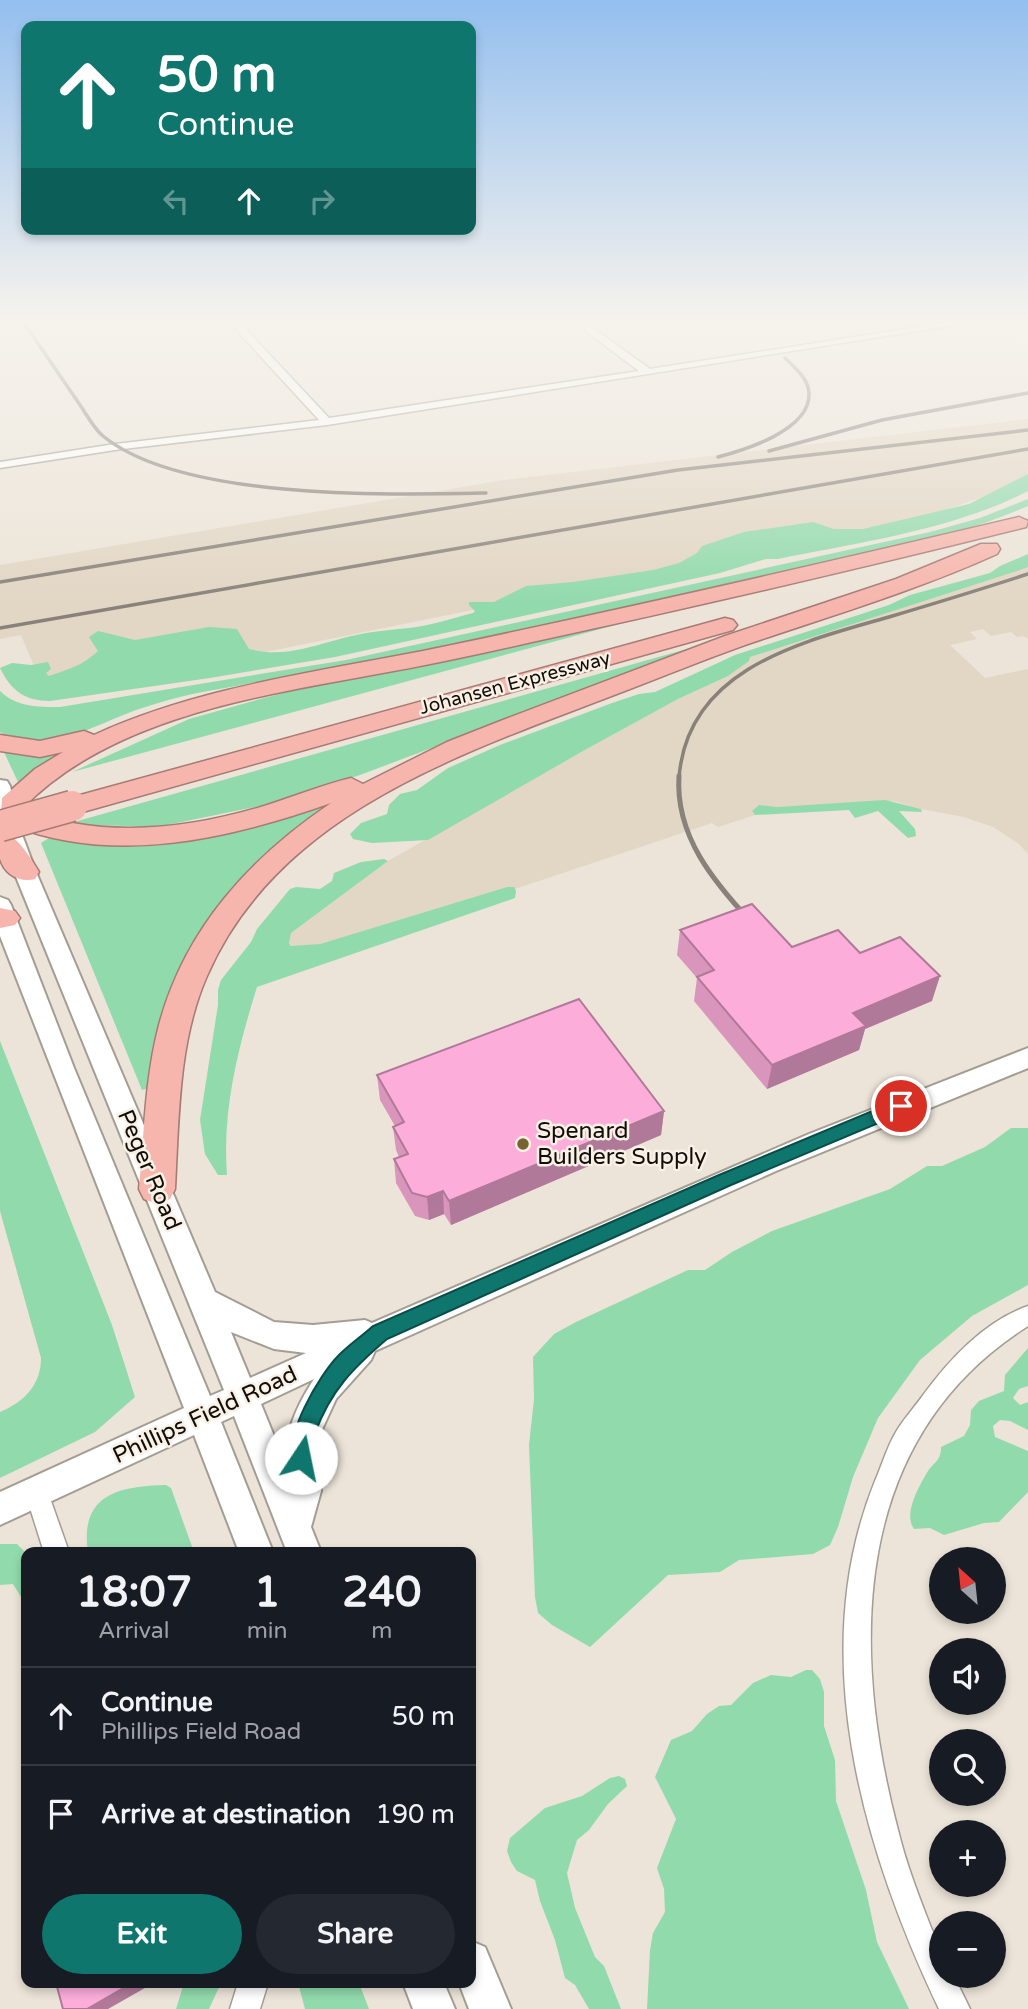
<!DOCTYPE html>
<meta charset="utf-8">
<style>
body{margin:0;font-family:"Varela Round",sans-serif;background:#242831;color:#f1f3f6;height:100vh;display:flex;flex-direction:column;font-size:26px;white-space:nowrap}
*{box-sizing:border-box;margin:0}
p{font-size:23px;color:#9ea1a6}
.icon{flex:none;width:38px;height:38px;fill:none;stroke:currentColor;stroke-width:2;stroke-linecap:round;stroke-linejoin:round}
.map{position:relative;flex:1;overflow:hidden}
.sheet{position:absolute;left:21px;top:1547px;width:455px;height:441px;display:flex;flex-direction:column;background:#171b24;border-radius:14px;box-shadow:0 4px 10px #0003}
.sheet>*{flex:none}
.top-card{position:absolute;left:21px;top:21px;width:455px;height:214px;border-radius:14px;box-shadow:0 4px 10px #0003;background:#0f766e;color:#fff;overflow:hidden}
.needle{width:46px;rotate:333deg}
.tools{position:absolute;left:929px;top:1547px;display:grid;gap:14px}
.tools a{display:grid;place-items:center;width:77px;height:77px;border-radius:50%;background:#171b24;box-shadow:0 4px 10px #0003;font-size:35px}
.pin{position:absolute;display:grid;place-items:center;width:60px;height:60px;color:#fff;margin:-30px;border:4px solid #fff;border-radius:50%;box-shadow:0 2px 7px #0007}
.me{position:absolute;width:77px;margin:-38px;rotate:11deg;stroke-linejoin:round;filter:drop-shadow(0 0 5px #0008)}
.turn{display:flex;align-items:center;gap:24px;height:147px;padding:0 21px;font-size:32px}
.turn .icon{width:91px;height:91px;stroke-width:2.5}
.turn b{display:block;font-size:49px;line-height:60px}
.lanes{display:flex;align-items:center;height:66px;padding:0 21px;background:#0003;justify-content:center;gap:35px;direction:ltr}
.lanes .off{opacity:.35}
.eta{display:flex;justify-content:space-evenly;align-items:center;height:119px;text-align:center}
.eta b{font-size:42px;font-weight:800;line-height:49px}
.cta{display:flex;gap:14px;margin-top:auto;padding:14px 21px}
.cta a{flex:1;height:80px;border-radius:42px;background:#0f766e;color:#fff;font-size:28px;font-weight:800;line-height:80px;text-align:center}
.cta a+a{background:#242831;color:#f1f3f6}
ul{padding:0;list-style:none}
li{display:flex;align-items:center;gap:21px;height:98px;padding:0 21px;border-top:2px solid #363941}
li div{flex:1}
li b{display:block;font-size:26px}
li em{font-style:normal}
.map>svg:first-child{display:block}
.built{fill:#e2d6c4}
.green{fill:#91daac}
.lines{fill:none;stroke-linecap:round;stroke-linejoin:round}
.street-casing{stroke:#a49d92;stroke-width:3}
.secondary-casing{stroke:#a49d92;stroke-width:4}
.highway-casing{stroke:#a67b74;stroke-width:3}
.street{fill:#fff;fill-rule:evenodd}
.secondary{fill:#fff;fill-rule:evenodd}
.highway{fill:#f6b6ad;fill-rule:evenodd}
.rail-far1{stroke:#88827a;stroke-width:3.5}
.rail{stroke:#88827a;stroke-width:5}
.highway-bridge-casing{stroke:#a67b74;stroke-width:33;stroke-linecap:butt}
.highway-bridge{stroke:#f6b6ad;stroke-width:30}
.wall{fill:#d995bb}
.shaded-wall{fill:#b07999}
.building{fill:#fcadda;stroke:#b07999;stroke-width:2}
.route{fill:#0f766e;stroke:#0a4d48;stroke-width:2}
.poi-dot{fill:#786332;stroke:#f9f1e5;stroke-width:2.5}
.labels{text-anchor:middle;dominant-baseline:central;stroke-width:5;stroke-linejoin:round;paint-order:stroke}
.far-street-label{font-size:19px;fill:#110e0a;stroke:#f9f1e5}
.poi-label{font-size:23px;fill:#110e0a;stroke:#f9f1e5;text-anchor:start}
.street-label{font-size:23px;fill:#110e0a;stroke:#f9f1e5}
</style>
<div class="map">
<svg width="1028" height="2009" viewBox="0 0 1028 2009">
<rect width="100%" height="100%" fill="#ece4d8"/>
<!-- built -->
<g class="built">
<path d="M1028,419V481L914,521L47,696L21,635L0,639V565L504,480Z"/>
<path d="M1028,567V639L1024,636L1017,637L1011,632L991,636L983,629L970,632L977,639L950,645L985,678L1028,669V854L1019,844L993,827L964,817L921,809L894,801L777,807L759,805L752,811L755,815L718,827L712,823L515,889L507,887L320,944L295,948L289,943L291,933L388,861L583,751L678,699L728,676L749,661L750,657Z"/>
</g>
<!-- green -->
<g class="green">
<path d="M1028,474V491C952,530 861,542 778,559H766L720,573L335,657L210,678L50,701C24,701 11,690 0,668L12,663L31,665L48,662L51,669L46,673L49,676C69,669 82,666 98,651L89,637L98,631L135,640L209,627L237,629L249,649C290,660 325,640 366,633C380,631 395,629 409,628C429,626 453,618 473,613L475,611L469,605V602H494L526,586L573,582L653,570L679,563L697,553L702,546L744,532L813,522L834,529H863L969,504Z"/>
<path d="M1028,499V506C939,545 839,559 745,580C567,620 388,659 208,691C184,695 160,702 136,710C99,723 38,760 0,732V691C16,707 38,707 60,707L346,660L930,532L980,518Z"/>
<path d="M1028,554V567L1017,571L750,657L749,661L728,676L678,699L583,751L428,840L372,843L353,839L350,834L361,823L387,814L389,805L400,794L417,790L448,768L500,745L612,703L639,694L655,692L735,655L889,605L910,595L990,573L1000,566Z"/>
<path d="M669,609L630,621L72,772L189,719L260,699L338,679Z"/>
<path d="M715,641L360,775L270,804L157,827L67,824Z"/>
<path d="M3,750L54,753L57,755L19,784Z"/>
<path d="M351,792L315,815L262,858L149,1088L142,1090L41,843L49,838L92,843Z"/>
<path d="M885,800L921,809L922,812L899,811L915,829L916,836L908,838L878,811L855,818L849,810L755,815L752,811L759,805L777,807Z"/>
<path d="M384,859L388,861L291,933L289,943L291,946L320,944L507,887H514L516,891L515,898L257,987C238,1048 222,1110 227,1175H218L205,1154L200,1120L218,1005V990L221,980L251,942L257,929L290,889L296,887L320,889L332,881L334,873L361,862Z"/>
<path d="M0,1041L112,1325L135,1397L95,1432L0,1478V1412C24,1402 41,1385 41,1358L0,1211Z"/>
<path d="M1011,1128H1028V1285L972,1316L920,1360L878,1418L853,1477L838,1527L830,1545L813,1554L739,1560L720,1572L668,1575L590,1647L552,1625L538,1613L535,1597L529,1445L534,1399L533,1357L554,1334L576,1322L688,1270H705L732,1252L772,1231L890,1189L927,1166H942L985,1147Z"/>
<path d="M1028,1348V1386L1019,1389L1013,1398L1020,1405L1028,1402V1430L1010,1421L1000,1420L993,1426L995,1437L1028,1451V1492L999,1522L984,1523L944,1535L930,1528L914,1529C903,1514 919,1486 928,1471C935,1461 941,1461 941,1447L964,1436L970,1425L971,1410L979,1401L1004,1391L1005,1375Z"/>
<path d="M166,1485L171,1488L194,1552H88C79,1494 120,1486 166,1485Z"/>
<path d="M0,1544H17L26,1553V1605L13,1584L0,1585Z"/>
<path d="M806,1670H812L820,1679L824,1692V1726L835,1760L836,1801L866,1890L877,1942L909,2009H647L650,1950L653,1933L665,1912L664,1889L657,1868L676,1819L655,1777L671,1740L692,1731L707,1714L719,1706L731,1705L753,1683L771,1675L791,1677Z"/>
<path d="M619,1776L625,1779L627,1786L608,1804L589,1830L577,1840L567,1873L575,1908L595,1957L604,1966L621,2009H589L575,1985L565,1978L555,1940L540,1901L535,1880L517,1871L511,1862L507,1851L510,1838L545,1808L582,1796L610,1778Z"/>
<path d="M184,1983H221L209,2009H176Z"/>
<path d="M298,1983H359L369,2009H305Z"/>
</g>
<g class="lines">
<!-- street casing -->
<g class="street-casing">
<g id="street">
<path d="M230,323H240L329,418L639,371L575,323H586L650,369L943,323H968L327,425L115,450L0,468V462L115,444L319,420Z"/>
<path d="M1028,1306V1326C850,1439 850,1647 898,1830C906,1863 918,1894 930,1925C933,1933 939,1941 941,1949C943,1957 942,1968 942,1976H954L970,2009H939C863,1849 805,1654 875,1481C882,1465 887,1447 896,1432C903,1420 913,1409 921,1398C948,1361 983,1322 1028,1306Z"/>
<path d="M37,1481L45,1484L69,1552H44L42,1546L25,1492L29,1484Z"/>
<path d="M238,1983H268L260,2009H230Z"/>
</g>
</g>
<!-- secondary casing -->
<g class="secondary-casing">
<g id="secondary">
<path d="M0,780L7,781L10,786L21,832L36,872L215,1292L274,1322L313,1325L365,1320L372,1323L809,1134L1028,1048V1068L776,1171L375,1351L371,1360L336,1399L319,1436L321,1491L311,1527L321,1552H287L234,1416L221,1422L273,1552H239L194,1435L0,1525V1492L184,1408L0,936V897L8,900L11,905L74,1068L210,1396L224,1390L14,872L0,834ZM231,1332L274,1349L306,1353L250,1378ZM314,1379C296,1407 283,1435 287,1468L261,1404Z"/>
<path d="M471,1941L485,1947L511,2009H469L459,1983H471Z"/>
<path d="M403,1983H444L455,2009H413Z"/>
</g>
</g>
<!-- highway casing -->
<g class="highway-casing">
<g id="highway">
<path d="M1019,517L1028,521L1026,527C862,568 697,606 532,642C480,654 429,665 377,674C258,696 109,718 22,809C100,839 185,830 264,806C293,797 322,785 351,778L363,784L447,742L503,720L725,636L896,579L981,544H997L1000,549L997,554C915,591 830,616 745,645C697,662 649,682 601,700C452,757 276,817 207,976C178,1042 179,1118 175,1189L170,1199L157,1204L144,1199L139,1189C144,1135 145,1078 159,1025C185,928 250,858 331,803C229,839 115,866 11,825L0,830L2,798L35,769L63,752L40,757L0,751V735L40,741L84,731L94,735C206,684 328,671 447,646C638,606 829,562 1019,517Z"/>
<path d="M725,618L733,620L737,625L733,630L72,815L62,812L58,806L62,800Z"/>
<path d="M0,830C17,835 30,857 39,872L35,879C20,883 5,875 0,859C0,851 0,838 0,830Z"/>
<path d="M0,908L15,911L20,918L15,925L0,928Z"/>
</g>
</g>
<!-- street -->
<use href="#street" class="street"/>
<!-- secondary -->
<use href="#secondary" class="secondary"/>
<!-- highway -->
<use href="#highway" class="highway"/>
<!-- rail-far1 -->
<g class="rail-far1">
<path d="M24,323C42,349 60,376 78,402C86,413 93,428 103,436C181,500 387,495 486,493"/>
<path d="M769,451L882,420L1028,393"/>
<path d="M718,457C745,450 810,430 809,394C809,379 795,368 785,358"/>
<path d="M0,582L678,470L1028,430"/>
<path d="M0,628L1028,449"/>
<path d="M679,778C687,668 802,642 889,617C936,603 982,589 1028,574"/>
</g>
<!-- rail -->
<path class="rail" d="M679,776C675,836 714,882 752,923"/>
<!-- highway-bridge casing -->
<g class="highway-bridge-casing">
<path id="highway-bridge" d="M0,826L72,806"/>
</g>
<!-- highway-bridge -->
<use href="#highway-bridge" class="highway-bridge"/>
</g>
<!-- wall -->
<g class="wall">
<path d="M680,930L792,947L932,1001L865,1029L859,1050L767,1089L694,1001L697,978L677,955Z"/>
<path d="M377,1075L664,1111L661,1135L451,1225L444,1214L429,1220L415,1216L396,1183L394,1159L399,1157L396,1150L393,1127L395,1126L380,1100Z"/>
</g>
<!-- shaded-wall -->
<g class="shaded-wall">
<path d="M940,976L932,1001L865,1029L859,1050L767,1089L772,1065L853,1013Z"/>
<path d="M664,1111L661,1135L451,1225L449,1201Z"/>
<path d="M443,1191L444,1214L429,1220L427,1197Z"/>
<path d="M132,1983L152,1984L108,2009H87Z"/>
</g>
<!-- building -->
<g class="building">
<path d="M752,904L792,947L838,930L860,953L900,937L940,976L853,1013L866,1026L772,1065L697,977L714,970L680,930Z"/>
<path d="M579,999L664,1111L449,1201L443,1191L427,1197L412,1193L394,1159L408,1154L393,1127L404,1122L377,1075Z"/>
<path d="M56,1983H132L87,2009H63Z"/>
</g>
<!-- sky -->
<linearGradient id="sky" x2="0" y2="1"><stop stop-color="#94bfef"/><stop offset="0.53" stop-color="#f6f3ed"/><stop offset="1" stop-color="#f6f3ed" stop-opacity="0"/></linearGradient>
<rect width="1028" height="605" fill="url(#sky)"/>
<!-- route -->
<path class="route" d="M901,1099L907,1101L909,1106L907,1111L731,1185L387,1339C353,1368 331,1390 315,1433C311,1443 313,1455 309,1465L301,1468L294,1465C282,1438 319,1375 339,1355C349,1345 362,1336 373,1326L719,1175Z"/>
<!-- markers -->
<circle class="poi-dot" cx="523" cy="1144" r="7"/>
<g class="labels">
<!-- far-street labels -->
<g class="far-street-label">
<text transform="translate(515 683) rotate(-15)">Johansen Expressway</text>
</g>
<!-- poi labels -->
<g class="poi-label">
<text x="537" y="1131">Spenard<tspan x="537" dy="26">Builders Supply</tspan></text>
</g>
<!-- street labels -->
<g class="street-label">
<text transform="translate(149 1170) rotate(67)">Peger Road</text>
<text transform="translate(205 1415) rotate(-25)">Phillips Field Road</text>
</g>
</g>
</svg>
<div class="tools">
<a><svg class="needle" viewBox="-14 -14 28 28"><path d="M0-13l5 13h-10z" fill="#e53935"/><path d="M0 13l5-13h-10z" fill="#9ea1a6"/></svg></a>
<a><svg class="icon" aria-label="sound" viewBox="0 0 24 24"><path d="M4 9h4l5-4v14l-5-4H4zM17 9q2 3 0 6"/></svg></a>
<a><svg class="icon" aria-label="search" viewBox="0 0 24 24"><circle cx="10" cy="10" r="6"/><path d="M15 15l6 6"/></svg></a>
<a>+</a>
<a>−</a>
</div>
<div class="pin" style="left:901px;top:1106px;background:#d93025"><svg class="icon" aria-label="arrive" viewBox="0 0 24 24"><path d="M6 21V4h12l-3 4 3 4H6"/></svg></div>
<svg class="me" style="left:301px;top:1458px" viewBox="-20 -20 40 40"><circle r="19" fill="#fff"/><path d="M0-13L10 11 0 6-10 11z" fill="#0f766e"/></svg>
<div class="top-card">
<div class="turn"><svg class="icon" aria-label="ahead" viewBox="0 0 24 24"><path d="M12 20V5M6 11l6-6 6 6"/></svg><div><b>50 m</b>Continue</div></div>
<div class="lanes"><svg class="icon off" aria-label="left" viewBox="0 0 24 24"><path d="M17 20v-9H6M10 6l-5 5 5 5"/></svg><svg class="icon" aria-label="ahead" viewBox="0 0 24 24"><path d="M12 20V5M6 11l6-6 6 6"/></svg><svg class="icon off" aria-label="right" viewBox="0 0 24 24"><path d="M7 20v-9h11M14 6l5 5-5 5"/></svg></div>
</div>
<section class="sheet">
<div class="eta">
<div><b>18:07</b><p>Arrival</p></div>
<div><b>1</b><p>min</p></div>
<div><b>240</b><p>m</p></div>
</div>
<ul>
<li><svg class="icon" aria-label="ahead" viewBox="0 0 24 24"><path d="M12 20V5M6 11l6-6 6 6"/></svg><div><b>Continue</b><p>Phillips Field Road</p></div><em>50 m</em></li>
<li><svg class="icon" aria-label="arrive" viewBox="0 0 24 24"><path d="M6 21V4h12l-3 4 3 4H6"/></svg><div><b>Arrive at destination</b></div><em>190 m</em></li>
</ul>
<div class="cta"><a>Exit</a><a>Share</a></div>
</section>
</div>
